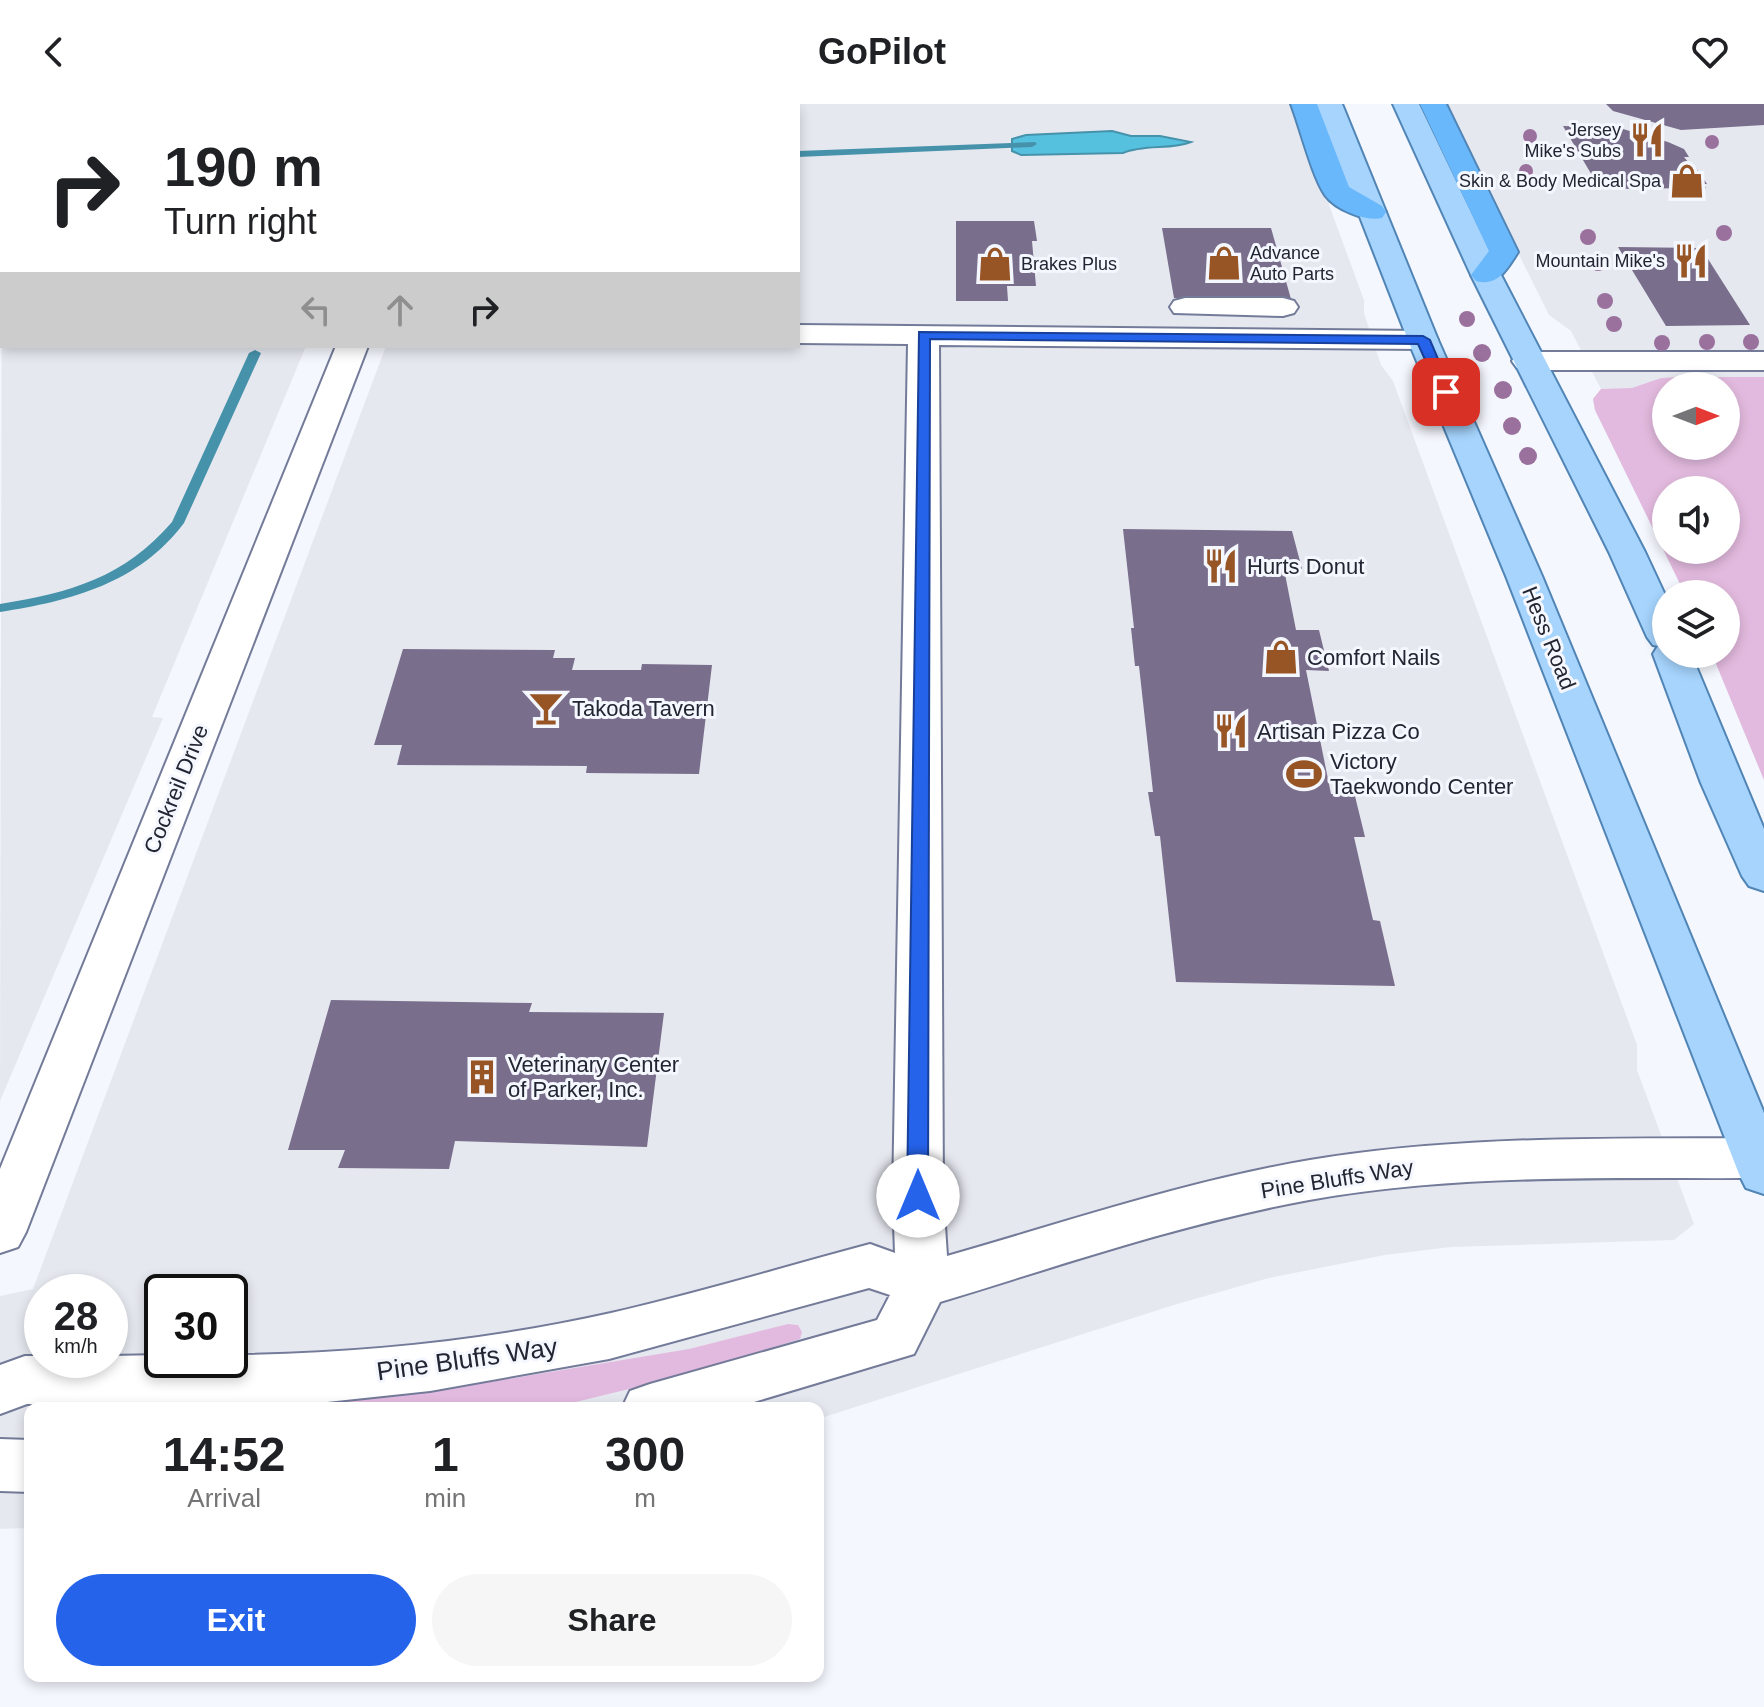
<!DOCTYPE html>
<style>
body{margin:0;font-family:Arial,sans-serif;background:#f6f6f6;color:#202124;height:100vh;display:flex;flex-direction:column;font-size:30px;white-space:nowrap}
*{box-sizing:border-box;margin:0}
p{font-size:26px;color:#757577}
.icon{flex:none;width:44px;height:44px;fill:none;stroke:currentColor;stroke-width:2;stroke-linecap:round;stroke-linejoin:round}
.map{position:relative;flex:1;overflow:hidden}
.details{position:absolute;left:24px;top:1298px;width:800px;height:280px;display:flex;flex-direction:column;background:#fff;border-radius:16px;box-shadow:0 4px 12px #0003}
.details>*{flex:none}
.banner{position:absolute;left:0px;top:0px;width:800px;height:244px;box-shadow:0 4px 12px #0003;background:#fff;color:#202124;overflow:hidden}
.needle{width:52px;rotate:90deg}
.buttons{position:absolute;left:1652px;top:268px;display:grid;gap:16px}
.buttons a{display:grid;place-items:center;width:88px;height:88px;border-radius:50%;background:#fff;box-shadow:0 4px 12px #0003;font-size:40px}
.speed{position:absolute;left:24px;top:1170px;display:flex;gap:16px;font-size:40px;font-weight:700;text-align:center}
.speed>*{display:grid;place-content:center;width:104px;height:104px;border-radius:50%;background:#fff;box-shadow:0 4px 12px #0003;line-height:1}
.speed small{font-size:20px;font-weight:400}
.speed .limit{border:4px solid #111;border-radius:12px;background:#fff;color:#111}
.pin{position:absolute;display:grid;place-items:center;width:68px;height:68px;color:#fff;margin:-34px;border-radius:16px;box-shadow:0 4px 12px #0006}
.me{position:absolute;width:88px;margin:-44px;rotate:0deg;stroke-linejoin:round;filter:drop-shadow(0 0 6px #0008)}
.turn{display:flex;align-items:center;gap:28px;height:168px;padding:0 32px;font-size:36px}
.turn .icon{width:104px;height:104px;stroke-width:2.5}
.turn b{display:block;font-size:56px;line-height:68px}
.lanes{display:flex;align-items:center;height:76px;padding:0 32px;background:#0003;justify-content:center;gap:40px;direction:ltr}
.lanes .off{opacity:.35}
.eta{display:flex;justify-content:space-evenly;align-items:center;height:136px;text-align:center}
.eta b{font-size:48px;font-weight:700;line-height:56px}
.action{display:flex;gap:16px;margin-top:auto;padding:16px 32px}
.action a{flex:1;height:92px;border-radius:48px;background:#2563eb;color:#fff;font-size:32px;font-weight:700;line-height:92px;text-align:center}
.action a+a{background:#f6f6f6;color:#202124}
header{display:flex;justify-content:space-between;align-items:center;height:104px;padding:0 32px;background:#fff;font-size:36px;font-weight:700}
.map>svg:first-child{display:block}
.built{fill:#e6e8f0;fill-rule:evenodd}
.green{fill:#e3badf;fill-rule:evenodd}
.water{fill:#56c1de;stroke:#4692aa;stroke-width:2}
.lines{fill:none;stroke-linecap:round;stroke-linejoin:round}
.stream{fill:#4692aa;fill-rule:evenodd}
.building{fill:#796e8c}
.minor-casing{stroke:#737b99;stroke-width:4}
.major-casing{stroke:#5185b5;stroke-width:4}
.highway-casing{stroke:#5185b5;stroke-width:4}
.minor{fill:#fff;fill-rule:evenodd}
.major{fill:#a6d4fd;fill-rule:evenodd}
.highway{fill:#6ab8fc;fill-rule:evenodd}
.tree{fill:#9a709d}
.route{fill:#2563eb;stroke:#184099;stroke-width:2}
.labels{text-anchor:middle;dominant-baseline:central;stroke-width:6;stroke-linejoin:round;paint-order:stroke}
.far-poi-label{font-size:18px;fill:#222532;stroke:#f5f7fe;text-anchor:end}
.poi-label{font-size:22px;fill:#222532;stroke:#f5f7fe;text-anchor:start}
.street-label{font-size:22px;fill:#222532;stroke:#f5f7fe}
.near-street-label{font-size:26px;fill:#222532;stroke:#f5f7fe}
</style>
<header><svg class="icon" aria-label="back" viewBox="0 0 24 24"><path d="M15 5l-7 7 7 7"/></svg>GoPilot<svg class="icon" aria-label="heart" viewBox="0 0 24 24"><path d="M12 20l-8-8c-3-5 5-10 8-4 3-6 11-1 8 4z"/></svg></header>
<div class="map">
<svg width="1764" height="1603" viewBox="0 0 1764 1603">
<rect width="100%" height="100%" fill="#f5f7fe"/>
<!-- built -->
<g class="built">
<path d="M482,0H1292L1364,196V209L1381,261L1393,277L1637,941V966L1694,1120L1674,1136L1451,1143L1385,1151L1269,1174L1177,1200L818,1315V1304H30V1424L0,1425V1192L33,1185L386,242H798V2H480ZM42,1188H110V1256H42ZM162,1188H230V1256H162Z"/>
<path d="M1444,0H1764V676L1712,550H1726V490H1685L1595,306L1593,295L1601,285L1571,227L1549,211ZM1666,282H1726V342H1666ZM1666,386H1726V446H1666Z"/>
<path d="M2,26V242H306L152,613L163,614L0,997Z"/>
</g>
<!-- green -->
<g class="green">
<path d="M1764,273V676L1712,550H1726V490H1685L1595,306L1593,295L1601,285L1632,284L1661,274L1677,273ZM1666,282H1726V342H1666ZM1666,386H1726V446H1666Z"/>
<path d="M788,1220L798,1221L802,1228L800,1235L666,1276L551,1304H88L96,1298L270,1299L376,1294L441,1286L689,1245Z"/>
</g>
<!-- water -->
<path class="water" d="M1112,27L1131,32H1160L1191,38C1172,46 1144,40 1123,49L1021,51L1012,47V35L1026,31Z"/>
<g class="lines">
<!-- stream -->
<g class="stream">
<path d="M1035,38L1037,40L1032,43L798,53V47Z"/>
<path d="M255,246L261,249L184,419C139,479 71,497 0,508V500C70,489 125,473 172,418L249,249Z"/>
</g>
</g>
<!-- building -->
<g class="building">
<path d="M1606,0H1764V21L1681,26L1613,7Z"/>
<path d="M1563,22L1616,23L1668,38L1684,45L1689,53H1684L1689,59H1693L1698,67H1694L1696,71H1701L1707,80H1702L1706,84L1600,85Z"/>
<path d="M956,117H1034L1037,137H1032L1036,182H1007L1008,197H956Z"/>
<path d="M1162,124H1271L1291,195L1174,194Z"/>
<path d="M1618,143L1701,144L1750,221L1666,222Z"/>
<path d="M1123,425L1292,427L1302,465H1284L1296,526H1319L1329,567L1306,566L1331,690L1354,688L1365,733H1354L1373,816L1380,817L1395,882L1176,878L1160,732H1155L1148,688H1153L1139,562H1135L1131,524H1134Z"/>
<path d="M403,545L555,546L553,554H575L572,566H641L642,560L712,561L699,670L586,669L587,662L397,661L402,641H374Z"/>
<path d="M331,896L532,899L529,908L664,909L647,1043L455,1037L449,1065L338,1064L345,1046H288Z"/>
</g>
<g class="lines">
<!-- minor casing -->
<g class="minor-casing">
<g id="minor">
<rect x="436" y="0" width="26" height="2"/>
<path d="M1185,194H1283L1294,197L1298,203L1294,209L1283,212L1174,209L1170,203L1174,197Z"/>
<path d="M798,221L1423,227L1434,229L1438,236L1434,243L1423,245L939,241L943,1092L947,1152C1066,1118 1187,1077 1310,1056C1460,1031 1613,1035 1764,1034V1074C1613,1075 1459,1069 1309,1096C1184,1119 1062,1161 940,1198L914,1250L734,1304H622L630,1287L650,1280L877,1216L890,1191L869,1184L609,1255L430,1287L327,1298L27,1300L0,1310V1261L25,1252H42V1256H110V1252L162,1251V1256H230V1251C357,1250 486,1237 611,1209C698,1189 784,1163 870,1140L895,1149L893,1092L908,240L798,239Z"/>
<path d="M336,242H368L26,1128L18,1143L0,1149V1065Z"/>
<path d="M1528,248H1764V266H1528L1517,264L1512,257L1517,250Z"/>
<path d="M0,1335L30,1336V1388L0,1387Z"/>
</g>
</g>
<!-- major casing -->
<g class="major-casing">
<g id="major">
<path d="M1316,0H1342L1438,236L1542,472L1764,1009V1090L1746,1084L1739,1070L1506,472L1408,236Z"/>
<path d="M1393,0H1419L1501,171L1645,448L1666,493V550H1691L1764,725V787L1749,782L1742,772L1701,679L1653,550L1658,542L1653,541L1647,533L1609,448L1471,171Z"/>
</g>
</g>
<!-- highway casing -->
<g class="highway-casing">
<g id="highway">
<path d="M0,0L11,2H2V15Z"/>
<path d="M64,0H120L62,2Z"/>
<path d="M1291,0H1317L1349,83L1382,102L1386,108L1382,114C1365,118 1335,105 1325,91C1312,72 1300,23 1291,0Z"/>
<path d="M1420,0H1446L1518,148C1507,165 1498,183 1476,177L1471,171L1489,147Z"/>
</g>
</g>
<!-- minor -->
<use href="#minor" class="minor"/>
<!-- major -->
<use href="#major" class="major"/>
<!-- highway -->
<use href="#highway" class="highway"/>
</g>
<!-- trees -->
<g class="tree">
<circle cx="1530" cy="32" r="7"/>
<circle cx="1712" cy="38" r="7"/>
<circle cx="1526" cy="67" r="7"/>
<circle cx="1724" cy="129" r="8"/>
<circle cx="1588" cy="133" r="8"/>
<circle cx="1598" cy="159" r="8"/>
<circle cx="1605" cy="197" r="8"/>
<circle cx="1467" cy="215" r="8"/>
<circle cx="1614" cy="220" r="8"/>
<circle cx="1707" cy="238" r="8"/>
<circle cx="1751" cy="238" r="8"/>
<circle cx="1662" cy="239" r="8"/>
<circle cx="1482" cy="249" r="9"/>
<circle cx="1503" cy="286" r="9"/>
<circle cx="1512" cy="322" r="9"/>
<circle cx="1528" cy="352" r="9"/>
</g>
<!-- route -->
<path class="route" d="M919,228L1423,232L1430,236L1452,288L1441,291L1418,240L930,235L928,1092L925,1098L918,1101L910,1098L907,1092Z"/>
<!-- icons -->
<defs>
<g id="restaurant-bare" transform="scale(2.76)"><path d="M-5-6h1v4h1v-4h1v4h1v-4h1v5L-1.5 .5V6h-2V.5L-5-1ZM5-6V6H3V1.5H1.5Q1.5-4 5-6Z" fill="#975425" stroke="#f5f7fe" stroke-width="2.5" paint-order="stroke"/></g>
<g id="shop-bare" transform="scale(2.76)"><path d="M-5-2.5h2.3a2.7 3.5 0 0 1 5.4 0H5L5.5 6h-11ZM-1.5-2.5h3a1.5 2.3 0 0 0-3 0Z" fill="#975425" stroke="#f5f7fe" stroke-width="2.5" paint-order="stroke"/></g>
<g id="bar-bare" transform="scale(2.76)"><path d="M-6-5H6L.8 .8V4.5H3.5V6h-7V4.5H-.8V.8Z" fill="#975425" stroke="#f5f7fe" stroke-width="2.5" paint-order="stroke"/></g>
<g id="stadium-bare" transform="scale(2.76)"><path d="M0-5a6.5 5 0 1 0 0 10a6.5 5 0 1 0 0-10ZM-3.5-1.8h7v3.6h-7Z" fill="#975425" stroke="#f5f7fe" stroke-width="2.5" paint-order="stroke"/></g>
<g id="building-bare" transform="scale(2.76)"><path d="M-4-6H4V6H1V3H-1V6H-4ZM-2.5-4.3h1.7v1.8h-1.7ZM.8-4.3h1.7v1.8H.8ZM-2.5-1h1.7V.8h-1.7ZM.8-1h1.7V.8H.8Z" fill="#975425" stroke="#f5f7fe" stroke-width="2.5" paint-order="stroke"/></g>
</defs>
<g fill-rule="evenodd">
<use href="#restaurant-bare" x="1647" y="36"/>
<use href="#shop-bare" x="1687" y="77"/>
<use href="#restaurant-bare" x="1691" y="157"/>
<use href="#shop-bare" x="1224" y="159"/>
<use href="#shop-bare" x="995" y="160"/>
<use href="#restaurant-bare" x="1221" y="462"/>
<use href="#shop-bare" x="1281" y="553"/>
<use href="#bar-bare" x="546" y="604"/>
<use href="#restaurant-bare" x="1231" y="627"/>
<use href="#stadium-bare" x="1304" y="670"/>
<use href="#building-bare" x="482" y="973"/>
</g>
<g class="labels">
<!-- far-poi labels -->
<g class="far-poi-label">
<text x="1621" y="26">Jersey<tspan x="1621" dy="21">Mike's Subs</tspan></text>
<text x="1661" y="77">Skin &amp; Body Medical Spa</text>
<text x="1250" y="149" text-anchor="start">Advance<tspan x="1250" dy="21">Auto Parts</tspan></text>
<text x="1665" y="157">Mountain Mike's</text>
<text x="1021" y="160" text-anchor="start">Brakes Plus</text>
</g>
<!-- poi labels -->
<g class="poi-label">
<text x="1247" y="462">Hurts Donut</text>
<text x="1307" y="553">Comfort Nails</text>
<text x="572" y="604">Takoda Tavern</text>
<text x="1257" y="627">Artisan Pizza Co</text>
<text x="1330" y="657">Victory<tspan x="1330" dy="25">Taekwondo Center</tspan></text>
<text x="508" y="960">Veterinary Center<tspan x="508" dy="25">of Parker, Inc.</tspan></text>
</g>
<!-- street labels -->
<g class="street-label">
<text transform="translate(1549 534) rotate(68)">Hess Road</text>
<text transform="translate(176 685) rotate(-68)">Cockreil Drive</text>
<text transform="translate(1337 1075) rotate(-9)">Pine Bluffs Way</text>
</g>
<!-- near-street labels -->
<g class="near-street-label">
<text transform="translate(467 1255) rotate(-8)">Pine Bluffs Way</text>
</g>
</g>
</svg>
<div class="buttons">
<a><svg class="needle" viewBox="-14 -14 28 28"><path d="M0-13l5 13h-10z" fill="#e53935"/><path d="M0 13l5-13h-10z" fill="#757577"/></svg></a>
<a><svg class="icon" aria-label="sound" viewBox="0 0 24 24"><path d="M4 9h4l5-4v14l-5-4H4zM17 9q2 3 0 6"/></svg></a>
<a><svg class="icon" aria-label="layers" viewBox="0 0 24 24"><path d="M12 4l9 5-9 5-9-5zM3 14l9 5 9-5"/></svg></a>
</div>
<div class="speed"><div>28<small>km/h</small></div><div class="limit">30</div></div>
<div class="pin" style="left:1446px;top:288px;background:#d93025"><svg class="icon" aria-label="arrive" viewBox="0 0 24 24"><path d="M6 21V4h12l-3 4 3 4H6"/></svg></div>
<svg class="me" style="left:918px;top:1092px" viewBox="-20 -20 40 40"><circle r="19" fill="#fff"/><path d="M0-13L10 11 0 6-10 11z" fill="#2563eb"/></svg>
<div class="banner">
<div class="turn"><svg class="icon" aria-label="right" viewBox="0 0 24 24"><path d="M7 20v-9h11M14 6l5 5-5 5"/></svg><div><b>190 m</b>Turn right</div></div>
<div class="lanes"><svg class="icon off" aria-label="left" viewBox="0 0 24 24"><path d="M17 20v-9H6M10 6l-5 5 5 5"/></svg><svg class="icon off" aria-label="ahead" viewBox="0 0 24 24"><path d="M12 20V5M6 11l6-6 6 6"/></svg><svg class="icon" aria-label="right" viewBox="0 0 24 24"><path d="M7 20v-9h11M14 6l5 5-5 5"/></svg></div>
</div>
<section class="details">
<div class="eta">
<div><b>14:52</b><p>Arrival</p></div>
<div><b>1</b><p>min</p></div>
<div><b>300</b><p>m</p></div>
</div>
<div class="action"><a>Exit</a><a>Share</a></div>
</section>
</div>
